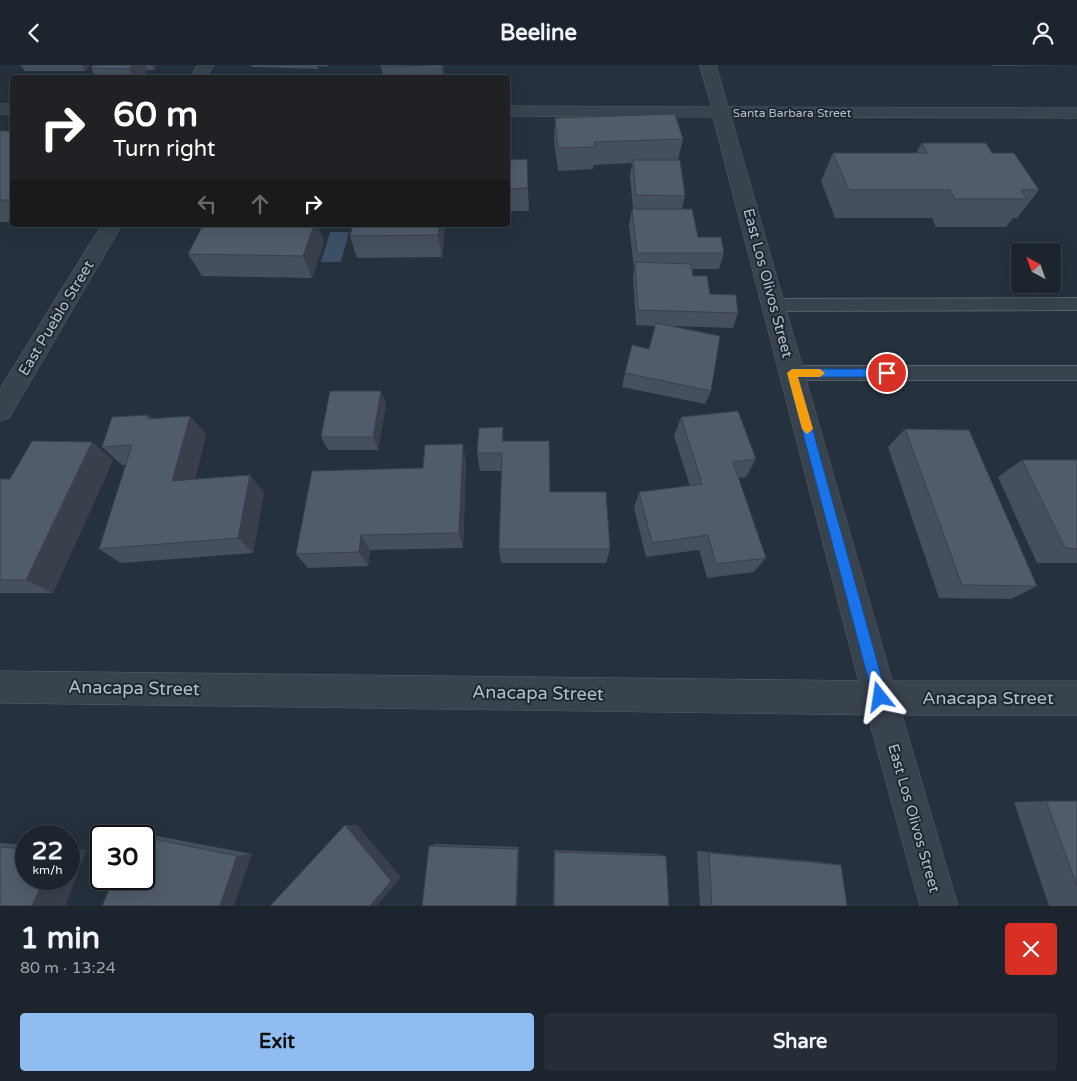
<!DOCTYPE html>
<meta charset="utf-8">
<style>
body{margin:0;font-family:"Varela Round",sans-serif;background:#252d36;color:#f1f3f6;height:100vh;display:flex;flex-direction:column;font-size:19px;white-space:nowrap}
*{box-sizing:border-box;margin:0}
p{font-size:16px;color:#a0a5aa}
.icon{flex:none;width:28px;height:28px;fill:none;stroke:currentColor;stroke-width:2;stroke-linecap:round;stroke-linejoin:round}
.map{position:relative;height:841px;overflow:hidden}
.drawer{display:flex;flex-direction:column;background:#1c252e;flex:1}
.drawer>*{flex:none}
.top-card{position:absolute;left:10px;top:10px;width:500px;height:152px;border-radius:5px;box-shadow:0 5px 20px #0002,0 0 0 1px #3a424a;background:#202124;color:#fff;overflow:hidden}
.needle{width:32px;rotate:319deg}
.fabs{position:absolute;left:1011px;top:178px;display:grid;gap:10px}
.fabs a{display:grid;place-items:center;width:50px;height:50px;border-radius:5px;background:#1c252e;box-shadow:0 5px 20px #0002,0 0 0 1px #3a424a;font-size:25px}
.speed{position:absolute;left:15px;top:760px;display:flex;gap:10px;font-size:25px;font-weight:700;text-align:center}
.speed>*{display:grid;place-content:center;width:65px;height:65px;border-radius:50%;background:#1c252e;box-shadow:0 5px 20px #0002,0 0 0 1px #3a424a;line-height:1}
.speed small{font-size:12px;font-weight:400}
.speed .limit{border:2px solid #111;border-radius:8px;background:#fff;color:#111}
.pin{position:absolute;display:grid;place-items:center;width:42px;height:42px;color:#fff;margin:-21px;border:2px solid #fff;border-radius:50%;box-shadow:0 1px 5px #0007}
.me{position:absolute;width:55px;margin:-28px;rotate:345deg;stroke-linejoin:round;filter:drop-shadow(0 0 4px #0008)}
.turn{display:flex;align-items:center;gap:18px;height:105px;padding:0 20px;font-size:22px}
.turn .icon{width:65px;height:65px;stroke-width:2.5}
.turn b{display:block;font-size:35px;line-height:42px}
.lanes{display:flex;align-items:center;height:48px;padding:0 20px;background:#0003;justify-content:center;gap:25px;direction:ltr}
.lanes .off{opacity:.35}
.round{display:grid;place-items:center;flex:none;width:52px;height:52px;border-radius:5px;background:#252d36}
.summary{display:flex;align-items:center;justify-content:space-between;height:85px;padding:0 20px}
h1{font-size:30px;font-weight:700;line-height:38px}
.action{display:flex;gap:10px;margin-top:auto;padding:10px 20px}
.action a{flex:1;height:58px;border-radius:5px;background:#90bcf2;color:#111;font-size:20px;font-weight:700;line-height:58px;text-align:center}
.action a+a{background:#252d36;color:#f1f3f6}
header{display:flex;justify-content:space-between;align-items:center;height:65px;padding:0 20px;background:#1c252e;font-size:22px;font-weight:700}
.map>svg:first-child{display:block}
.water{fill:#3c5065}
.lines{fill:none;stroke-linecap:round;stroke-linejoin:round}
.service-casing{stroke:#57616b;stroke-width:2}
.minor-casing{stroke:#57616b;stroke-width:1}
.tertiary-casing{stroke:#57616b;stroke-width:1}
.service{fill:#39434d;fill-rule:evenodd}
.minor{fill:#39434d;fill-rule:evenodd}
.tertiary{fill:#39434d;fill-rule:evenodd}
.wall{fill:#464f5c}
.shaded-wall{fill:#39404b}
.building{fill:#515c6b;stroke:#39404b}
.route{fill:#1a73e8;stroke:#114b97}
.slow{fill:#f59e0b}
.labels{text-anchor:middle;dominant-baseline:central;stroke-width:4;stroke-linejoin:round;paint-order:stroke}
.far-street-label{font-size:12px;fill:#b5bec8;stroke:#1e2832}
.street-label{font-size:15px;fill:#b5bec8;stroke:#1e2832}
.near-street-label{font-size:18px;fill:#b5bec8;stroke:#1e2832}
</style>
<header><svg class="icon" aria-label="back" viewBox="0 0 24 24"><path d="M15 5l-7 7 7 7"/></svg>Beeline<svg class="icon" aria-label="person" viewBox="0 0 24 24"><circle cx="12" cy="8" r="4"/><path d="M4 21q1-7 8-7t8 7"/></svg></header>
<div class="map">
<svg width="1077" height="841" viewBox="0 0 1077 841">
<rect width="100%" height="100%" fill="#25313d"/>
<!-- water -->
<path class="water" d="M330,167H349L341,197H321Z"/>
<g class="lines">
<!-- service casing -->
<g class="service-casing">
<g id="service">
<path d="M1077,233V245L773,246L767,244L764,240L767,236L773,234Z"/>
<path d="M792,301H1077V315H792L785,313L783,308L785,303Z"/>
</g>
</g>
<!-- minor casing -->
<g class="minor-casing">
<g id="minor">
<path d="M198,0H214L207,12H191Z"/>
<path d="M700,0H716L728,42L1077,43V53L731,52L897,633L958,841H920L863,633L713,52L508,51V41L711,42Z"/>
<rect x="0" y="39" width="12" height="10"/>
<path d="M102,160H122L9,353L0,356V324Z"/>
</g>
</g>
<!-- tertiary casing -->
<g class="tertiary-casing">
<path id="tertiary" d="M0,606L880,616H1077V650H880L0,638Z"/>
</g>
<!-- service -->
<use href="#service" class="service"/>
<!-- minor -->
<use href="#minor" class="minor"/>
<!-- tertiary -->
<use href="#tertiary" class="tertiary"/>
</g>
<!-- wall -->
<g class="wall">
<path d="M20,0H90L85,6H25Z"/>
<path d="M93,0H157L154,5H148L142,12H96L91,3Z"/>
<path d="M251,0H328V2L318,1V4L252,2Z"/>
<path d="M381,0H444L443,12H383Z"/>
<path d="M992,0H1077L993,1Z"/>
<path d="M555,53L683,74L678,95L685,131L682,144L698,172L724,188L719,204H692L693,211L710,229L738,248L733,263L671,261L711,326L705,339L622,322L625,308L649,284L655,261L636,260L633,213L634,204L629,160L632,144H633L630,111L632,98L593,100V104L558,106L554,75Z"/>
<rect x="0" y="66" width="12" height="91"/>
<path d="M922,78L992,88L1039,125L1017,153H1013L1006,162H936L932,153H835L821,116L833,88H916Z"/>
<path d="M508,95L528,123L529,146H508V158Z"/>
<path d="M203,160H317L324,177L312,213L202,211L188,189Z"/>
<path d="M445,160L442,192L357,193L350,171Z"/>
<path d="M381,326L386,339L378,385H328L321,372Z"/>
<path d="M148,350L152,354L190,351L206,370L195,414L264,427L253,488L121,498L99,484L126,400H122L102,382Z"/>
<path d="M681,352L756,394L746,412L738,413L766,493L754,507L707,513L699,485L646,492L634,443L639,427L690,421L674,371Z"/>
<path d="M905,364L1037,521L1011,534L939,533L888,382Z"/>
<path d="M504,376L550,427L610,484L606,498H501L499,484L502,406H480L477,388Z"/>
<path d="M92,377L113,395L53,528H0V414H10Z"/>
<path d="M1022,395H1077V498H1037L998,412Z"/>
<path d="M466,397L463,483L370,485L368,501L308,503L296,489L423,403Z"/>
<path d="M1046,736H1077V841H1049L1014,737Z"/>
<path d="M133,770H152L252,789L144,814V771H133Z"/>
<path d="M0,778L26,780V814H69V783L86,785L65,841H0Z"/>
<path d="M436,779L519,782L517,841H422L429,781Z"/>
<path d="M554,785L658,789L666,791L669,841H553Z"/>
<path d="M697,786L821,797L841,800L847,841H700Z"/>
</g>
<!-- shaded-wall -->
<g class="shaded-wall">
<path d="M82,0H90L85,6Z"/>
<path d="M132,0H145L148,5L142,12H134L129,4Z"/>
<path d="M151,0H157L154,5Z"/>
<path d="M441,0H444L443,12Z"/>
<path d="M314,160H317L324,177L312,213L303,191Z"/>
<path d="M439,160H445L442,192L438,170Z"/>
<path d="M381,326L386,339L378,385L373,372Z"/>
<path d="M190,351L206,370L190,432L172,416Z"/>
<path d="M503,362L504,381L502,376Z"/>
<path d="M92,377L113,395L53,528L26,515Z"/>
<path d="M463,379L466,397L463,483L459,468Z"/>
<path d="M250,410L264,427L253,488L238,473Z"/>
<path d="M361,470L370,485L368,501L359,487Z"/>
<path d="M345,760H357L401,812L377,841H370Z"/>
<path d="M519,782L517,841H516L518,784Z"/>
<path d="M86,785L65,841H32L44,814H69V786Z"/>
<path d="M252,789L234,841H220L237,791Z"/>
</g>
<!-- building -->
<g class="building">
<path d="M93,0H132L129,4L91,3Z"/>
<path d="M381,0H431L380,2Z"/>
<path d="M675,49L683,74L594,77L595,82L558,83L555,53Z"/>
<rect x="0" y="66" width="12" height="69"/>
<path d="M922,78H986L992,88H1014L1039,125H1021L1027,134H955L950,125H849L833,88H927Z"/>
<path d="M527,94L528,123L508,124V95Z"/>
<path d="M633,95H680L685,131L636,130Z"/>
<path d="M632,144H692L698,172H721L724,188H637Z"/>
<path d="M203,160H314L303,191L188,189Z"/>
<path d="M353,160H439L438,170L350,171Z"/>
<path d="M635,197L691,199L693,211H707L710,229L736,230L738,248L638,245Z"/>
<path d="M656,258L720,271L711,326L625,308L632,280L649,284Z"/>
<path d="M330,326H381L373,372H321Z"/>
<path d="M738,346L756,394L733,397L766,493L716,499L708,470L652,478L639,427L702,419L681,352Z"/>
<path d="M148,350L147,354L190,351L172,416L250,410L238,473L99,484L132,380L102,382L112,352Z"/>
<path d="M503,362L502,376H549L550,427H606L610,484H499L502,388H477L479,363Z"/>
<path d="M905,364L969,365L1037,521L962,520Z"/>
<path d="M32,376L92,377L26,515H0V414H10Z"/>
<path d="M463,379L459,468L361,470L359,487L296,489L312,406L423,403L425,380Z"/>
<path d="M1022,395H1077V484L1065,483Z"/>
<path d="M1046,736H1077V821Z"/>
<path d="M345,760L391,816L370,841H270Z"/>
<path d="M144,772L237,791L220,841H102L114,814H144Z"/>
<path d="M429,781L518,784L516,841H422Z"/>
<path d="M0,782L26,784V814H44L32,841H0Z"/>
<path d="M555,787L666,791L669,841H554Z"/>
<path d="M709,788L841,800L847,841H712Z"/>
</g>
<!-- route -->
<path class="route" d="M792,304H887L892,308L887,312H798L887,632L885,637L880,639L875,637L873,632L787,308Z"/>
<!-- slow -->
<path class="slow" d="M792,304H820L825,308L820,312H798L813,364L807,369L802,364L787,308Z"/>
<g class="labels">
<!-- far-street labels -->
<g class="far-street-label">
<text x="792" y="48">Santa Barbara Street</text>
</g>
<!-- street labels -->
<g class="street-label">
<text transform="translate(768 218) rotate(75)">East Los Olivos Street</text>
<text transform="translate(56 253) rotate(-59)">East Pueblo Street</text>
<text transform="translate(914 753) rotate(74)">East Los Olivos Street</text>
</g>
<!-- near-street labels -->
<g class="near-street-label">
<text transform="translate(134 623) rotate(1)">Anacapa Street</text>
<text transform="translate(538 628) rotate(1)">Anacapa Street</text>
<text x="988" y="633">Anacapa Street</text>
</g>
</g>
</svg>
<div class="fabs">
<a><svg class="needle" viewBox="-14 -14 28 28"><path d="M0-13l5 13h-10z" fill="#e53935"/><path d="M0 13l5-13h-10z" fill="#a0a5aa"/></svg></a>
</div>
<div class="speed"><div>22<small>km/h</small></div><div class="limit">30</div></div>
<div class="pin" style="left:887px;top:308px;background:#d93025"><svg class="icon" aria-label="arrive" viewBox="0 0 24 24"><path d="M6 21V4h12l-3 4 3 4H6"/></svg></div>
<svg class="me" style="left:880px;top:632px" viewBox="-20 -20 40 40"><path d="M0-17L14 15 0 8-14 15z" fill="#1a73e8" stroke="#fff" stroke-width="4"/></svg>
<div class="top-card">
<div class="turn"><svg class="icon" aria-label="right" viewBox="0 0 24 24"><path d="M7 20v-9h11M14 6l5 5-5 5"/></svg><div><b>60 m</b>Turn right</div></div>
<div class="lanes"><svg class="icon off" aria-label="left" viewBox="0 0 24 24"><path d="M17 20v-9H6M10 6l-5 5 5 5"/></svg><svg class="icon off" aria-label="ahead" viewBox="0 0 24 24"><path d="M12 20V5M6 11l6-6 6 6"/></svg><svg class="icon" aria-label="right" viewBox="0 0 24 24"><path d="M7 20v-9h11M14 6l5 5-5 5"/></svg></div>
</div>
</div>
<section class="drawer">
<div class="summary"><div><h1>1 min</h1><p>80 m · 13:24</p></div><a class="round" style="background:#d93025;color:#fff"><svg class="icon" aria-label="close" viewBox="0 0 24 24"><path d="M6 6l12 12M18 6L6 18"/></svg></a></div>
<div class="action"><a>Exit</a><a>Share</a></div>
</section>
